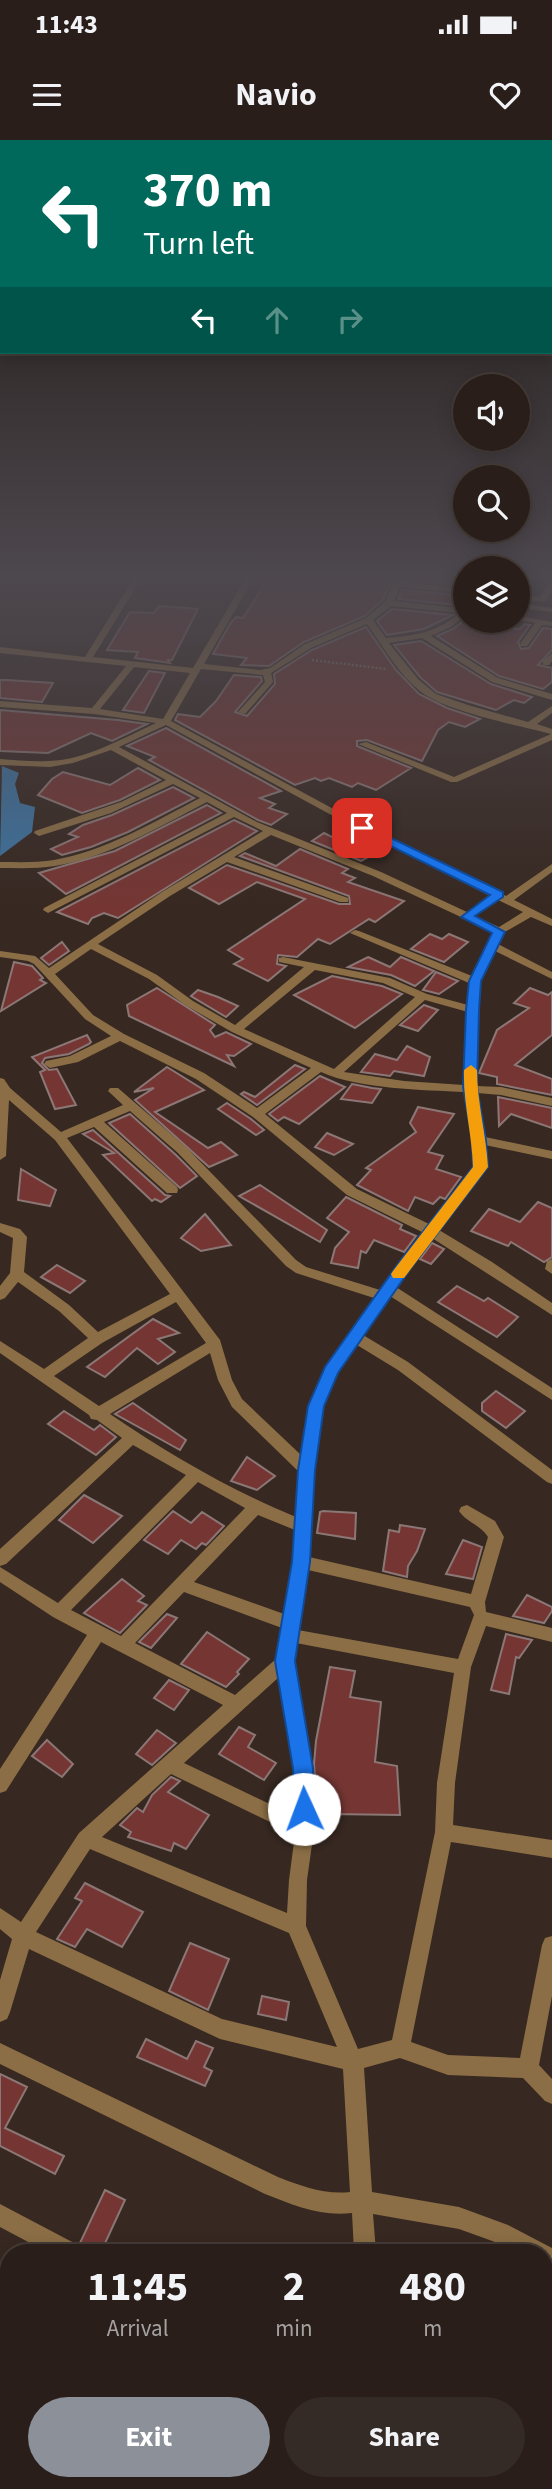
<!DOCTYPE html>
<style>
body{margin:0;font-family:"Source Sans 3",sans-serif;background:#352b26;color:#f1f3f6;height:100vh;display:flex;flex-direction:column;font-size:26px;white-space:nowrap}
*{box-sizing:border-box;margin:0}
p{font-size:23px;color:#a5a2a2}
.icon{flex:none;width:38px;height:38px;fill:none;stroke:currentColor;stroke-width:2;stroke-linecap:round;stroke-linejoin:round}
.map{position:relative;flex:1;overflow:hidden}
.panel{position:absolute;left:0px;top:2104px;width:553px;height:247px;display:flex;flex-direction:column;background:#291e19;border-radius:28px 28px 0 0;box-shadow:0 4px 18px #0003,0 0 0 2px #453c38}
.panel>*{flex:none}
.hud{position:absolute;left:0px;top:0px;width:553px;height:214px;box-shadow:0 4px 18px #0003,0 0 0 2px #453c38;background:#00695c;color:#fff;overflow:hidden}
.tools{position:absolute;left:453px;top:234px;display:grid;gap:14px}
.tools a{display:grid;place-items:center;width:77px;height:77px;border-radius:50%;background:#291e19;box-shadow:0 4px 18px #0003,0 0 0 2px #453c38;font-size:35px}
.pin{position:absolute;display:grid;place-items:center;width:60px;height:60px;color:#fff;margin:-30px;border-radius:14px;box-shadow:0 4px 10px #0006}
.me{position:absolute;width:77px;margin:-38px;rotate:358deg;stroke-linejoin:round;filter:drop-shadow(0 0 5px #0008)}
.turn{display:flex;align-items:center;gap:24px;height:147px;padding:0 28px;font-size:32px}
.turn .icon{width:91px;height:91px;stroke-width:2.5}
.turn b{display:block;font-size:49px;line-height:60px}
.lanes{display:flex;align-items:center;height:66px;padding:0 28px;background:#0003;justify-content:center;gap:35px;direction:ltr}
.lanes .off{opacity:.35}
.eta{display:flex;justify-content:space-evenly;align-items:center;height:119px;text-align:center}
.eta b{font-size:42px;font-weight:700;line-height:49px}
.action{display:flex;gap:14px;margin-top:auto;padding:14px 28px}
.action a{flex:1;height:80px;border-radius:42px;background:#8c9099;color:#fff;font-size:28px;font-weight:700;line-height:80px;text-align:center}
.action a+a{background:#352b26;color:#f1f3f6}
.status{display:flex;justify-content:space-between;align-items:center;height:49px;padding:0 35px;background:#291e19;direction:ltr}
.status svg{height:19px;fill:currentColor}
header{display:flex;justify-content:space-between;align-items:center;height:91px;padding:0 28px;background:#291e19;font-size:32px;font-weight:700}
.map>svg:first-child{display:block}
.water{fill:#3e739f}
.building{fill:#753633;stroke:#8b7775;stroke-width:2}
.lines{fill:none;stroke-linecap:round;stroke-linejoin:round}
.path{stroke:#8a7d78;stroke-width:2.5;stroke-dasharray:2 2;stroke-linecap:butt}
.minor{fill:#8b6e45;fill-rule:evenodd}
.route{fill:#1a73e8;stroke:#114b97;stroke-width:2}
.slow{fill:#f59e0b}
</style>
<div class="status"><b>11:43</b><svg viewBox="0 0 49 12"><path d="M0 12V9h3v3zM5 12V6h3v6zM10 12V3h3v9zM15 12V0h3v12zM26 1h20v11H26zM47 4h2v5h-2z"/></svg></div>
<header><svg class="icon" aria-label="menu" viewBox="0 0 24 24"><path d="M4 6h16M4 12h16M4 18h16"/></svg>Navio<svg class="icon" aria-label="heart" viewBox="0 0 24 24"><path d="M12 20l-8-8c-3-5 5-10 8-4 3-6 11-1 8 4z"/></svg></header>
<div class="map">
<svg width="552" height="2349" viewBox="0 0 552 2349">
<rect width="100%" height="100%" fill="#372821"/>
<!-- water -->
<path class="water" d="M2,626L19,633L15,644L20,663L35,667L32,692L0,716Z"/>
<!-- building -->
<g class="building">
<path d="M268,439H392L383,460L365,476L304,502L269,526L241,525L247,518L213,514L230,484L236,477L243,478Z"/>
<path d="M405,439H466V446L405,440Z"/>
<path d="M402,450L466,456V466L398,459Z"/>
<path d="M159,466L198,469L172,520H168L170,523L135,518L138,512L107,510L130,472L154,473Z"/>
<path d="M392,469L453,475L424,489L387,495L377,481Z"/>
<path d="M466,479L469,481L468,486L520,489L525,484L530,485L518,502L521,509L529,508L543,488L552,489V510L538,525L552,528V542L543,549L499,536L437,496L453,489Z"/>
<path d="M366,487L396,530L419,554L447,568L480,579L465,587L449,582L438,590L422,621L367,600L357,601V606L411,628L376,650L358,643L352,647L329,638L321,641L315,638L295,645L175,580L178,574L200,577L216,561L234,535L261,537L262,541L235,572L247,576L275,544L274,534L312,510Z"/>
<path d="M421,501L491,544L532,557L524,563L514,560L496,570L437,552L420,537L394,505Z"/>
<path d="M149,531L165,533L144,573L123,570Z"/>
<path d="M0,540H6L53,543L42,562L0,558Z"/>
<path d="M0,570L118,580L147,584L112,601L91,593L48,613L0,611Z"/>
<path d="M166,588L281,651L260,658L275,664L269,668L287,674L271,685L258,680L149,620L155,617L127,606Z"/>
<path d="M138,628L160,640L120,660L82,673L38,655L52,639L63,632L110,645Z"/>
<path d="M173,647L194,658L128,692L91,707L62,715L51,709L78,697L69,694L83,685L112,675Z"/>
<path d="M207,665L221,673L66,754L39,733L115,711Z"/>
<path d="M234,680L257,691L118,778L104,773L92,778L88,784L57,772Z"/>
<path d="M324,693L370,716L361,721L312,701Z"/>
<path d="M300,709L348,729L342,733L355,738L348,742L404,761L375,782L369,779L330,804L318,799L297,817L278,815L277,824L286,826L268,841L234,824L243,819L228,810L305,759L257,742L219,764L189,748L227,725L339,764H350L349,756L240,716L245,713L276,726Z"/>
<path d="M430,794L442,799L449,794L468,802L444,822L411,809Z"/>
<path d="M62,802L69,811L49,825L41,818Z"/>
<path d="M368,817L390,827L401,817L434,831L415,846L391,835L348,827Z"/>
<path d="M14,822L32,826L43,838L40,840L46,843L1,871Z"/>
<path d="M436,832L458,841L439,854L423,850Z"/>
<path d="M332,836L382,846L402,854L355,888L294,855Z"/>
<path d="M157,848L215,885L210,890L215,897L226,892L251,904L234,916L227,915L234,926L129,876L127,865Z"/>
<path d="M530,848L548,855L552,852V895L515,925L552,939V955L497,944V937L479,933L497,890L529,868L514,863Z"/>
<path d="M198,850L218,857L238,866L226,877L191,856Z"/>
<path d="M424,865L438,870L418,891L400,885Z"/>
<path d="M87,895L91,902L89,904L69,914L45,918L42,923L49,930L57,929L76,965L55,969L40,932L45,930L32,917Z"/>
<path d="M407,906L430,917L424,936L394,931L390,936L361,932L375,914L397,920Z"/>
<path d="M295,925L305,929L257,965L241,954L244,952L255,957Z"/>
<path d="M167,927L204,950L155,972L208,1008L221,1002L237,1015L209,1027L135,960L154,948L134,952Z"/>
<path d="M320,936L345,947L299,984L284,977L278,981L269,974Z"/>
<path d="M352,944L372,948L381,949L372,963L341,959Z"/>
<path d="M498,957L552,968V988L511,974L499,986Z"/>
<path d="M227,963L251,979L264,990L256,995L218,969Z"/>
<path d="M418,967L454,974L428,1012L443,1016L436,1029L461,1037L445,1059L440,1057L433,1064L415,1057L408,1071L357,1045L371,1030L366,1028L416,992L410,983Z"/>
<path d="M130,974L176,1015L197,1036L180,1048L109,983Z"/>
<path d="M93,990L165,1055L170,1056L161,1062L155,1059L152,1061L103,1015L114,1013L83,994Z"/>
<path d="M327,993L353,1004L334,1015L315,1007Z"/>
<path d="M21,1029L56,1050L50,1066L18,1060Z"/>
<path d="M260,1045L327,1090L320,1102L239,1056Z"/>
<path d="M346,1057L402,1085L400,1089L416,1096L404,1112L374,1100L366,1113L361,1111L358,1128L331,1123L335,1108L349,1092L327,1078Z"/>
<path d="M538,1062L552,1068V1117L544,1122L511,1102L508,1106L471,1091L489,1069L520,1082Z"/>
<path d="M205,1074L231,1105L201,1111L181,1098Z"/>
<path d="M432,1103L444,1109L431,1124L420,1119Z"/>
<path d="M57,1125L85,1141L70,1153L41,1137Z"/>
<path d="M457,1146L484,1161L488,1158L518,1177L497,1197L438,1162Z"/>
<path d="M153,1179L179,1193L158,1199L175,1212L158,1224L137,1208L105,1237L87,1227Z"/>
<path d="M496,1251L525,1271L506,1288L482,1271V1263Z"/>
<path d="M133,1263L186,1300L180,1310L115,1274Z"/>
<path d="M64,1271L94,1290L100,1285L116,1297L96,1315L48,1284Z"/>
<path d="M247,1317L275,1336L257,1350L231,1341Z"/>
<path d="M84,1355L122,1376L93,1403L59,1380Z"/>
<path d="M173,1371L191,1383L202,1372L224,1386L206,1405L202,1403L196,1409L181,1400L168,1414L144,1400Z"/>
<path d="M323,1371L356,1373L355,1399L317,1393L320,1372Z"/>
<path d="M400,1385L425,1389L417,1411L408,1426L407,1437L383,1431L389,1390L399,1392Z"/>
<path d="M463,1400L482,1407L473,1439L446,1434Z"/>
<path d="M122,1439L144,1456L138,1461L147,1465L120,1493L84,1473Z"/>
<path d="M527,1455L552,1467V1471L544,1483L513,1476Z"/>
<path d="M167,1474L177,1478L151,1508L139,1502Z"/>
<path d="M207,1492L249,1519L237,1532L239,1534L226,1547L181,1524Z"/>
<path d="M506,1494L532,1500L519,1518L516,1517L509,1554L491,1550Z"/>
<path d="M330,1527L355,1531L350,1557L381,1562L375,1622L397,1626L400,1675L331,1674L330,1685L316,1684L318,1636H315L314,1624L316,1601Z"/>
<path d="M169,1540L189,1550L174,1570L154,1558Z"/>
<path d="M239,1587L255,1595L248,1607L276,1623L264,1640L219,1614Z"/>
<path d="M157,1590L176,1603L152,1625L136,1614Z"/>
<path d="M47,1600L73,1624L62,1637L32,1616Z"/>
<path d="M171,1637L180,1641L168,1652L209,1675L186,1709L174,1703L171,1711L128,1697L131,1692L120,1685L137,1668L143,1672L152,1655Z"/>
<path d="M85,1743L143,1772L122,1807L87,1789L75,1807L57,1799L82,1761L75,1758Z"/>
<path d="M190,1803L229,1819L208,1870L169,1851Z"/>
<path d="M262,1856L289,1862L286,1880L258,1874Z"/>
<path d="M146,1899L187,1919L196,1901L213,1908L204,1927L212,1931L205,1946L137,1917Z"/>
<path d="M0,1934L27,1947L5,1988L64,2016L55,2034L0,2006Z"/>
<path d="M105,2050L125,2060L101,2112H81L79,2105Z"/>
</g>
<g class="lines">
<!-- path -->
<path class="path" d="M312,520L386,529"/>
<!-- minor -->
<g class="minor">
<path d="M133,439H141L93,517L193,528L245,439H253L204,524L260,530L270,528L305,504L366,478L385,462L395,439H403L402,442L466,449V453L400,447L394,461L466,469V475L451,487L431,496L498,538L552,554V560L492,542L422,498L389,503L418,539L436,554L468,565L528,582L552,566V573L537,584L552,589V600L457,642H451L358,604L366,602L454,637L551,594C515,584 450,573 421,552C398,534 383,506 367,484L311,508L271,533L273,542L245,574L238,572L265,542L263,535L201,529L171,581L365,686L506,756L552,724V732L514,760L552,779V786L531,777L503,793L498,804L552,832V839L495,811L481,841L476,946L501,947L552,958V966L501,955L477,953L485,997L552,1011V1019L485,1005L486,1027L439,1090L492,1122L552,1163V1175L432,1098L396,1147L552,1248V1260L390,1156L363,1195L408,1222L552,1330V1344L547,1342L398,1230L357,1205L338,1233L323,1266L315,1330L309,1417L471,1454L488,1397C481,1385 466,1382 459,1371L461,1367L467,1365L495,1381L504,1397L485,1462L486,1472L552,1488V1502L486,1486L471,1527L455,1643L453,1685L552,1700V1718L451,1702L411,1902L448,1915L520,1918L542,1805L545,1798L552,1796V1856L539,1925L552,1939V1964L545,1961L523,1938L448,1935L400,1918L364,1928L372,2052L459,2067L508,2085L552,2108V2131L544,2128V2112H515L495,2102L459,2089L373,2074L376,2112H354L352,2073C321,2077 293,2065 265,2054L0,1924V1903L278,2037C301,2046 325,2055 350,2052L343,1929L220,1899L29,1809L10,1872L7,1879L0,1882V1840L12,1799L0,1789V1768L21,1782L79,1693L223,1565L101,1502L6,1651L0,1653V1629L87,1495L53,1477L0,1442V1427L58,1463L186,1335L133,1305L6,1424L0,1426V1409L122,1298L97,1280L91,1279L89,1275L0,1213V1201L44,1229L88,1198L59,1171L18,1142L5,1158L0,1160V1146L10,1133L13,1098L0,1092V1083L20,1089L27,1097L24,1132L69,1165L98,1192L170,1154L55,1000L9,960L6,1016L0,1020V938L4,939L10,948L61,992L123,965L108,951L110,948H118L186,1007L296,1120L306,1127L380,1150L422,1092L347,1055L253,977L196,939L120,901L78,922L50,928L44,924L46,921L70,916L111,896L85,879L34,824L28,821L0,817V811L35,816L49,828L162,752L263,691L234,677L48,773L43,770L44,768L227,673L207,662C159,687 109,717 55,726C37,729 18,728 0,728V722C18,722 36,723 54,720C105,711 154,682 200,658L173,644L111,673L39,696L34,693L35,691L121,662L166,640L111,610L73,623L50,627L0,625V619C16,620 33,622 49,621C86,620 123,598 156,583L94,574L0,567V561L92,568L126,526L0,513V507L85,517ZM391,466L459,473C439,492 413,496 386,498L373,480ZM134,527L190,533L163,579L100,569ZM166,585L359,690L490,756L467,772L381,732L257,682L119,607ZM271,695L373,736L493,792L472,836L359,791L355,790L350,793L469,843L468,865L427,854L390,838L283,817L279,818V822L304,827L235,885L193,861L157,835L98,804L170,756L227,722L340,762H348V758L234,717ZM498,760L523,772L499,787L475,776ZM91,809L149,839L185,865L232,892L311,928L257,968L204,933L124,894L93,875L55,834ZM315,830L383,843L415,857L334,929L244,889ZM425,860L468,872L464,945L404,941L344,932ZM321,932C358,949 424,950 465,952L473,1000L474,1027L429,1084L357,1049L265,974ZM130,971L178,1013L286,1126L296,1133L374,1158L324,1231L309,1266L301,1315L242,1259L232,1240L220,1200L67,998L94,987L167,1053H177L178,1050L177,1047L104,982ZM176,1162L206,1203L99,1266L54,1236L102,1203ZM210,1213L218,1240L232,1267L299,1332L296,1377C232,1351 167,1313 110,1274ZM198,1342L245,1368L121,1496L71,1470ZM258,1375L295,1390L293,1422L284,1474L194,1442ZM308,1430L470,1467L474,1475L458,1519L298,1490ZM184,1452L282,1488L277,1518L235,1555L135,1503ZM296,1503L454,1533L437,1643L435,1692L392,1900L358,1909L306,1786L307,1740L314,1690L312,1628L293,1521ZM279,1537L294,1628L295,1676L184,1623ZM171,1634L295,1694L289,1740L287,1773L102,1697ZM90,1709L289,1793L337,1907L222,1879L36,1792Z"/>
<path d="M549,441H552V450L545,462L518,459V455L540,457Z"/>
<path d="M531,465L552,468V472L528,469L527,467Z"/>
<path d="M518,476L552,482V486L542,485L527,506H521L520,504L535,483L518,480Z"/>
<path d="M552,513V521L549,525H543V521Z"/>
<path d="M552,1119V1134L545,1129L547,1121Z"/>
<path d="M0,2064L76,2104L79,2112H47L0,2087Z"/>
<path d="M0,2282L9,2286V2313L0,2309Z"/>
<path d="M50,2342H81L84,2349H53Z"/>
<path d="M377,2342H401L403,2349H379Z"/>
</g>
</g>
<!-- sky -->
<linearGradient id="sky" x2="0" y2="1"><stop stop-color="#1e1612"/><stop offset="0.57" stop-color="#4d484e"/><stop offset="1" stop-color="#4d484e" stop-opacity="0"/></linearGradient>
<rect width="552" height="768" fill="url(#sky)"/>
<!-- route -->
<path class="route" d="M362,684L503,752V757L475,776L505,792L481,841L479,870L477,947L486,1000L488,1027L411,1128L338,1233L324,1266L315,1330L310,1422L295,1521L313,1628L315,1669L312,1676L304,1678L297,1676L294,1669L293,1628L275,1521L292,1422L298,1330L308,1266L325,1227L400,1121L473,1027L472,1000L463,947L466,870L469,841L492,793L461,777L490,755L358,690L356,688Z"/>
<!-- slow -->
<path class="slow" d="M471,925L477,930C477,962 486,994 488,1027L404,1138H393L391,1134L393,1131L473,1027C472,994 463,962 464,930Z"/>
</svg>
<div class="tools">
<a><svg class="icon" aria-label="sound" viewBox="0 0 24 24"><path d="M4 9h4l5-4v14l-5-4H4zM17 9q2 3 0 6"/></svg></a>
<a><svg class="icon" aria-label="search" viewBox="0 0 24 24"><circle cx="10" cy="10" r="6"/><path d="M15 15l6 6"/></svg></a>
<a><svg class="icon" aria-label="layers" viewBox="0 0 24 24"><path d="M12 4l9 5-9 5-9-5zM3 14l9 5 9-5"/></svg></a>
</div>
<div class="pin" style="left:362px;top:688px;background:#d93025"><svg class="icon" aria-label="arrive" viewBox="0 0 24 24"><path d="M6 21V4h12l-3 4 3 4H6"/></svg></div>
<svg class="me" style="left:304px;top:1669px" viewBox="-20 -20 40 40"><circle r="19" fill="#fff"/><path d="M0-13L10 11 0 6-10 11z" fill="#1a73e8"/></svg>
<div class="hud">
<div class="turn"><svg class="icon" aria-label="left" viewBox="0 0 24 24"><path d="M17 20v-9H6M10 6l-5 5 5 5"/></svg><div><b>370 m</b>Turn left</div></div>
<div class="lanes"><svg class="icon" aria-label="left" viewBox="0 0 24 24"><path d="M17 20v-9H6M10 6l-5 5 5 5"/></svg><svg class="icon off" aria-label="ahead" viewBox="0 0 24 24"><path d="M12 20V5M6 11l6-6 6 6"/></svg><svg class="icon off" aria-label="right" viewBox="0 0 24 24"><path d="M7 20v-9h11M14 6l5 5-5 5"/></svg></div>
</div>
<section class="panel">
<div class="eta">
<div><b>11:45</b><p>Arrival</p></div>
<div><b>2</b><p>min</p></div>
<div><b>480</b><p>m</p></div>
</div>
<div class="action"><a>Exit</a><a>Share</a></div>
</section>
</div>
